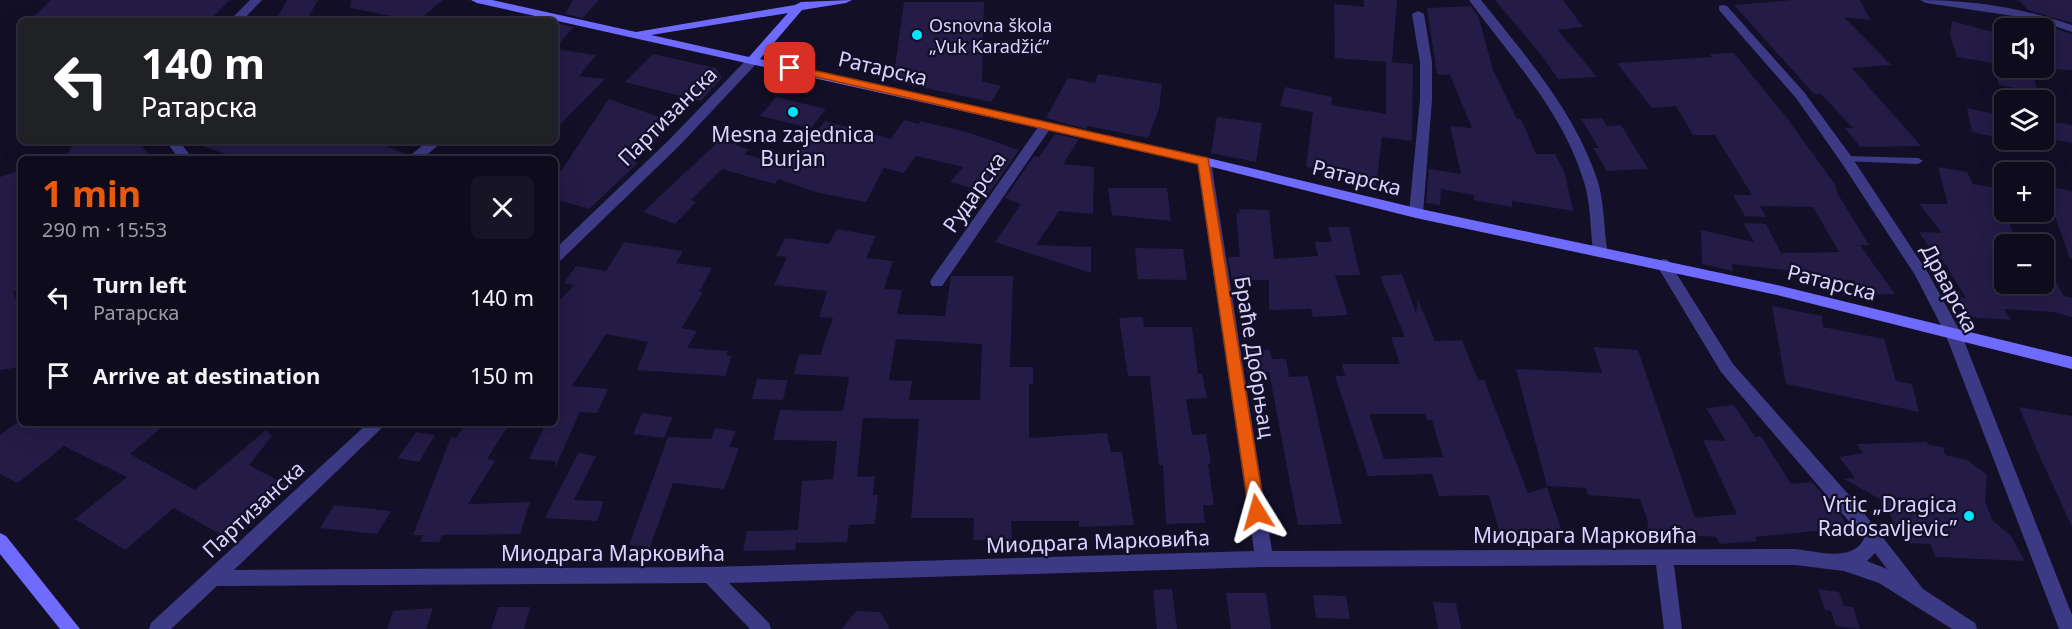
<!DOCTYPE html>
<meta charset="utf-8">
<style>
body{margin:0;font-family:"Noto Sans",sans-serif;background:#171425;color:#f1f3f6;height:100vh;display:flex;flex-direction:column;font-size:22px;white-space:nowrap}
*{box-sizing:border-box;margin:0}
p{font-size:20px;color:#9b9ba3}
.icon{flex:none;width:33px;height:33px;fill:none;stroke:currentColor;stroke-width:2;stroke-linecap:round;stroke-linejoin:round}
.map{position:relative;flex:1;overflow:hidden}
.side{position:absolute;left:18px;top:156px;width:540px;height:270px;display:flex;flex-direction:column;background:#0e0b1c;border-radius:9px;box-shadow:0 6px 24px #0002,0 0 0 2px #2e2b3b}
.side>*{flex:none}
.guide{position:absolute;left:18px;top:18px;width:540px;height:126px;border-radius:9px;box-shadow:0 6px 24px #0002,0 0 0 2px #2e2b3b;background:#202124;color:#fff;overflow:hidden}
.tools{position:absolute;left:1994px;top:18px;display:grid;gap:12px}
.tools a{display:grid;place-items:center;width:60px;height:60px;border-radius:9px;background:#0e0b1c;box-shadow:0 6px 24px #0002,0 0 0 2px #2e2b3b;font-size:30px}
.pin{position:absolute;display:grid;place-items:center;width:51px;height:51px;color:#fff;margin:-26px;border-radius:12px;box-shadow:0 3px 9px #0006}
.me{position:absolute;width:66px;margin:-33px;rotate:352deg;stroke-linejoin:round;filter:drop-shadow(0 0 4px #0008)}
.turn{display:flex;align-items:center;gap:21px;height:126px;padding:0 24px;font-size:27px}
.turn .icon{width:78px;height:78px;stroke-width:2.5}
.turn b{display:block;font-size:42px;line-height:51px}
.round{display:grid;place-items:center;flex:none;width:63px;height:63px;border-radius:9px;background:#171425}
.head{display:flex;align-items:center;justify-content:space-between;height:102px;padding:0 24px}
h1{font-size:36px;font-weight:700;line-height:45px;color:#ea580c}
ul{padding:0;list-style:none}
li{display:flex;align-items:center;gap:18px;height:78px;padding:0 24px}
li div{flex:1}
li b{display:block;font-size:22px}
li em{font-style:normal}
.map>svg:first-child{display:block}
.building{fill:#241b47;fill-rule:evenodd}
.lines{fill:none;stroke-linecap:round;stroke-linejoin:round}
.lane{fill:#3d3a85;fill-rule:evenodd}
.street{fill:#3d3a85;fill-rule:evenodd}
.secondary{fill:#6f6bff;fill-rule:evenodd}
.route{fill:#ea580c;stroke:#983908;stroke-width:1.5}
.poi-dot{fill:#00e5ff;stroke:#130f26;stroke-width:2}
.labels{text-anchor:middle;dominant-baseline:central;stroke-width:4.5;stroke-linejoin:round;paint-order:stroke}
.far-poi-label{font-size:18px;fill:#d9d4ff;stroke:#130f26;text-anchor:start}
.street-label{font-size:21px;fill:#d9d4ff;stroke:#130f26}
.poi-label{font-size:21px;fill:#d9d4ff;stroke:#130f26}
</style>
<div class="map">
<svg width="2072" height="629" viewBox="0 0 2072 629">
<rect width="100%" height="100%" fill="#130f26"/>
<!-- building -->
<g class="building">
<path d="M51,0H230L209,21H29Z"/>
<path d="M287,0H318L306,21H275Z"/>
<path d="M351,0H443L418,21L350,8Z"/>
<path d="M573,0H599L583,18L565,14Z"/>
<path d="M1364,0H1397L1392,62L1413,64L1412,141L1382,137L1376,186L1348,181L1349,174L1306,167L1313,112L1280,106L1285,87L1332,97L1331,105L1386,114V62L1335,58L1334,4L1364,7Z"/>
<path d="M1495,0H1563L1583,27L1558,30L1597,77L1558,79L1542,56Z"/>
<path d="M1791,0H1860L1870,20L1844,17L1891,65L1852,68L1921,146L1860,147L1845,128H1853L1821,94H1814L1734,5Z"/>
<path d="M2018,0H2072V23L2028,10Z"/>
<path d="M904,2H984L982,81L1001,86L991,102L893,81Z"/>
<path d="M1471,6L1479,18L1493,70L1517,119H1521L1536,154H1555L1565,174L1573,211L1512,201V207L1474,200V195L1441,189L1440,205L1426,203L1429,169L1461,174L1450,126L1472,128L1450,75L1437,74L1427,8Z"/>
<path d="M1952,21L2004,35V65L1957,57L1950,35Z"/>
<path d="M559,24L574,27L555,48V31Z"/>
<path d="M2042,24L2072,34V70L2043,69V31L2049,32Z"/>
<path d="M555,49L596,55L579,76L605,79L555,130Z"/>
<path d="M1734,53L1787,118L1836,186V191L1869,245H1860L1895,294L1864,295L1854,280L1799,281L1792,271L1732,264L1733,271L1702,264L1701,230L1754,242L1743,223L1766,224L1781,253L1839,252L1813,207L1760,206L1766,217L1745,216L1733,195H1752L1715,135H1693L1676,106L1652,108L1617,63L1712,57L1710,54Z"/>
<path d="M653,54L716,68L722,78L701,101L625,82Z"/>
<path d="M1993,68H2030L2039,93L1999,85Z"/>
<path d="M1098,74L1162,84L1159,109L1148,138L1088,126L1086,129L1046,118L1068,78L1095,83Z"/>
<path d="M776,97L826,109L811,128L760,116Z"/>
<path d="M609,99L673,122L633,161L638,163L589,209L555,199V180Z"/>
<path d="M1967,108L2004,116V139L1972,132Z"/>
<path d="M1217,117L1262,123L1256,162L1211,153Z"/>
<path d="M1602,118L1607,126L1621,125L1648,169L1607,171L1593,148H1599L1581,119Z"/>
<path d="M904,120L919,124L920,121L970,133L1019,150L989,193L950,182L963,167L916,156L904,173L884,168L866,202L819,193L778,179L775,184L722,169L691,200L696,202L675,224L643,212L721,139L749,150L744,154L788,166L825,121L891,139Z"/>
<path d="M2043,120L2072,125V143L2043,138Z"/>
<path d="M1055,134L1079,139L1063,164L1094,167L1093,214L1059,211L1036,245L1091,247V273L995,242L1021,204L1005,198L1034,156L1039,157Z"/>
<path d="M75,141H138L152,159H64Z"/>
<path d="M197,141H373L408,155L404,159H240L197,144Z"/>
<path d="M1938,167L1967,172L1973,184L1997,188L2017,244H2004V284H2043V260L2064,296L2072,298V317L2054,312L2004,309L2011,320L1968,317L1956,297L1966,298L1942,259H1937L1919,232L1942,233L1919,204H1948Z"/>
<path d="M21,170V289L13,292L21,313V367L0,370V177Z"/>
<path d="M2044,186L2072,191V258L2070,259Z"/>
<path d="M1108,188H1167L1171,221L1112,215Z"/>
<path d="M1239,209L1269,210L1274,259L1318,256L1315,242H1332L1328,227H1349L1360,275H1335L1348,315L1313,317L1311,309L1269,310V280H1232L1228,257H1240L1236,212L1240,213Z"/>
<path d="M837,229L876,236L866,258L893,261L884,289L902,290L897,314L945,316L951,276H1013L1010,367H1033V384H1029V438L1107,433L1111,452H1122L1134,525L1079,527V521H1011L1012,539L973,540L974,518H911L919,419L863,418L857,477L875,476L873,495H878L875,524L849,525L847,542L797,543V537L795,550L743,551L747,531L798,530L802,481L833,479L837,441L773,440L780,410L843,411L849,377L794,374L799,354L820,355L833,318L819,317L827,291L774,285L787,257L776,256L785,238L829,244ZM896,339L982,344L980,400H909L912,381L889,380Z"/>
<path d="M624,242L683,251L676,263L712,268L699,292H703L682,328L697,331L687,348L728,351L726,355L732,356L725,376L637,370L648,342L606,334L572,386L608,389L597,413L580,412L555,468V461L529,459L546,423H555V305L574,285L564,283L576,266L606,271Z"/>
<path d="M1135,248L1183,249L1187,280L1138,279Z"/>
<path d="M1402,274L1416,313L1418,300L1435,341L1462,340L1478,380H1484L1528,493L1547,487L1564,537H1501L1489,495L1439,496L1432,474L1368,476L1335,376H1345L1342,364H1400L1391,337H1405L1380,276ZM1369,414H1425L1427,420H1432L1443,457L1384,459Z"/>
<path d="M1772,306L1822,316L1823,327L1884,339L1896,381L1912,384L1919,412L1786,384Z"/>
<path d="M1143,317L1144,327H1192L1198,374H1202L1207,398L1186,399L1192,435L1206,434L1211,463L1208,464L1214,505H1203L1205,523L1166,524L1163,465H1159L1150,376H1128L1119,318Z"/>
<path d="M1594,347L1638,350L1695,518L1737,514L1703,440L1726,441L1706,408L1734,405L1755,437L1761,436L1791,484L1812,482L1841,515L1854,537L1829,538L1824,530L1755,537L1757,541L1720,544L1716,537L1647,532L1648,522L1640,499L1588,495L1586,488L1547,486L1516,369L1602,373Z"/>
<path d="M1270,350L1272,359H1286L1289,377L1308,376L1342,524L1298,525L1269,372H1247L1244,351Z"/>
<path d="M757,379L788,380L783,400L752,399Z"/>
<path d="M2019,407L2072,416V527L2036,448Z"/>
<path d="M642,413L673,417L664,438L633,434Z"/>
<path d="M16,423H167L130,454L195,490L266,430L272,436L249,465L286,485L227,538L174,508L125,550L75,519L127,477L64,446L18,483L0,474V435Z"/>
<path d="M466,423H510L487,459L495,461L468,504L530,502L520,534L442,535L439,542H420L423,535H413L451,437L456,438Z"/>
<path d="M715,428L736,431L729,447L739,448L724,489L673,483L650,547L629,545L668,437L711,439Z"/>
<path d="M416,432L435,435L419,462L398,458Z"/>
<path d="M1927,442L1928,445L1943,447L1945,455L1967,460L1987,475L1985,501L1992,520L2011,536L2025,561L1936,557L1930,544L1904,543L1883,501L1844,479L1855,478L1839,457L1863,453L1857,444Z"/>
<path d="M578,453L596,456L574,500L604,501L597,521L545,518Z"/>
<path d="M334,505L391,511L377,534L320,528Z"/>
<path d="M1172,589L1177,629H1157L1153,590Z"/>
<path d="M1818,589L1839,592L1844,606L1853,607L1860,629L1836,626L1831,611L1825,610Z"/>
<path d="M1226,593H1266L1271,629H1231Z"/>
<path d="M1313,595L1346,596L1350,619L1316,618Z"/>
<path d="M1433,602L1456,603L1461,629H1438Z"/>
<path d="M498,607H530L524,629H491Z"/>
<path d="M433,608L426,629H387L393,611Z"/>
<path d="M856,611L880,612L890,629H842Z"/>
</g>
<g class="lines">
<!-- lane -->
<path class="lane" d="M1846,156L1918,158L1923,161L1918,164L1842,161L1841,159L1842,157Z"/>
<!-- street -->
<g class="street">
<path d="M250,0H262L242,21H229Z"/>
<path d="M1469,0H1481C1525,55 1576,113 1598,182C1604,203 1604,227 1607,250L1605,254L1600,255L1593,250C1590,227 1591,204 1584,182C1563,111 1511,58 1469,0Z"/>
<path d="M1920,0C1971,0 2024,8 2072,25V32L2034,19L1926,3Z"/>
<path d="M1723,5L1727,6L1804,92L1851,156L1928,273L1961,333L2072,615V629H2059L1945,333L1915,275L1841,162L1796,98L1719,10V6Z"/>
<path d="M1418,11L1424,14L1432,62V100L1423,213L1416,218L1409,213L1420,100V62L1412,14Z"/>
<path d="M753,56L757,57V63L679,146L560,261L555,262V249L669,140L749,57Z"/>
<path d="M1046,122L1052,126L942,286H932L930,282L932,278L1041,123Z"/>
<path d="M166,141H179L193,159H179Z"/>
<path d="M428,141H443L422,159H406Z"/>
<path d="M1204,157L1211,161L1272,551L1795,549C1817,551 1851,563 1864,539L1721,372L1656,264L1663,259L1668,260L1733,364L1856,503L1923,589L1975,623L1977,629H1952L1879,583L1844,571L1795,565H1674L1682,629H1664L1656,565L1264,567L729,583L769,623L771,629H750L706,583L217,586L171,629H149L151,623L368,423H387L234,570L710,567L1254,551L1197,161ZM1875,553L1887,569L1867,561Z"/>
</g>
<!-- secondary -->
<g class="secondary">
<path d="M471,0H492L636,32L795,5L801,2L852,0L846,3L802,10L760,59L1204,157L1416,208L1777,285L2072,357V369L1777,295L1416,218L1204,165L477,3ZM788,13L749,57L651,35Z"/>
<path d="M0,533L6,536L80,629H60L0,554Z"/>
</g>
</g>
<!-- route -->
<path class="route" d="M790,65L1208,158L1265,512L1262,517H1251L1249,512L1198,164L786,70L784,68Z"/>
<!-- markers -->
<g class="poi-dot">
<circle cx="917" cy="35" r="6"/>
<circle cx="793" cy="112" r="6"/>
<circle cx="1969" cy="516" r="6"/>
</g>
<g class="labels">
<!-- far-poi labels -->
<g class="far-poi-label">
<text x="929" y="25">Osnovna škola<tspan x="929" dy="21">„Vuk Karadžić”</tspan></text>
</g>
<!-- street labels -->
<g class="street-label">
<text transform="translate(883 68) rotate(13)">Ратарска</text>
<text transform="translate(667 116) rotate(-45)">Партизанска</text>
<text transform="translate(1357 177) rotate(14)">Ратарска</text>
<text transform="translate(974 192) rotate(-55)">Рударска</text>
<text transform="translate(1832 282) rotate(14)">Ратарска</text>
<text transform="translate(1950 288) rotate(62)">Дрварска</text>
<text transform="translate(1255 357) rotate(81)">Браће Добрњац</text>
<text transform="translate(253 509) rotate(-43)">Партизанска</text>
<text x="1585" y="535">Миодрага Марковића</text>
<text transform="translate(1098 541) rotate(-2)">Миодрага Марковића</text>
<text x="613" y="553">Миодрага Марковића</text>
</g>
<!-- poi labels -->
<g class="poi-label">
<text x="793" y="134">Mesna zajednica<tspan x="793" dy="24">Burjan</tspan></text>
<text x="1957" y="504" text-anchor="end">Vrtic „Dragica<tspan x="1957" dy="24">Radosavljevic”</tspan></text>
</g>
</g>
</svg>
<div class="tools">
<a><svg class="icon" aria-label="sound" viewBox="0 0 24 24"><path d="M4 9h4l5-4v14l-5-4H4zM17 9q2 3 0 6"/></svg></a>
<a><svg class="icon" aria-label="layers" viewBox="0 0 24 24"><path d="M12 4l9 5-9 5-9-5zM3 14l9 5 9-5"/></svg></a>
<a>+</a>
<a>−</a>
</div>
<div class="pin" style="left:790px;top:68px;background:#d93025"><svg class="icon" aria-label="arrive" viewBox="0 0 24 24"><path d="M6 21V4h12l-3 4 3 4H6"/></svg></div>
<svg class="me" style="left:1257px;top:512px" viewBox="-20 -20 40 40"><path d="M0-17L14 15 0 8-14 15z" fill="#ea580c" stroke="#fff" stroke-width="4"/></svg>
<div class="guide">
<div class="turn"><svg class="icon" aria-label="left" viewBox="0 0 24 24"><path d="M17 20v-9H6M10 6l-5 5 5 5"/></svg><div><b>140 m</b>Ратарска</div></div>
</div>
<section class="side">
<div class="head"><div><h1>1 min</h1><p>290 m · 15:53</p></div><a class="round"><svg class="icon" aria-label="close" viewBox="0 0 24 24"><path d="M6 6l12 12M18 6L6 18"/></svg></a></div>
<ul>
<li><svg class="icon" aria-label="left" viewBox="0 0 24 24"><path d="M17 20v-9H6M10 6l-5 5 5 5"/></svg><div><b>Turn left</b><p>Ратарска</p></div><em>140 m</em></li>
<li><svg class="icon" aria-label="arrive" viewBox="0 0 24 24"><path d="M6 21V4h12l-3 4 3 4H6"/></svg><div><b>Arrive at destination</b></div><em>150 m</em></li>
</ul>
</section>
</div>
